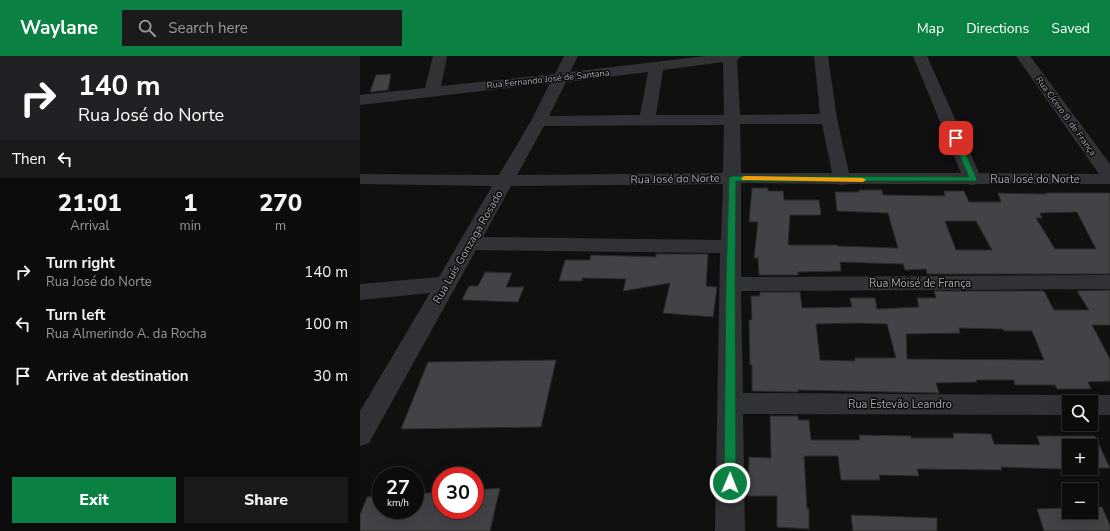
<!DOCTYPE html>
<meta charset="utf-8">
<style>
body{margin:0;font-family:"Nunito Sans",sans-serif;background:#1a1a1b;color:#f1f3f6;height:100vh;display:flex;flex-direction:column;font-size:15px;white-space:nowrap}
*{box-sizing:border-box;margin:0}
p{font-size:13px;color:#9a9b9d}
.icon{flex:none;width:22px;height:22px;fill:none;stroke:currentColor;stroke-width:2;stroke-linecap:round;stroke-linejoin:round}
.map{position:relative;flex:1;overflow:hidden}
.details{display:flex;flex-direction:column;background:#0c0c0d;width:360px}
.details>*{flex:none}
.guide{background:#202124;color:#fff;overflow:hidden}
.fabs{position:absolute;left:702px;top:339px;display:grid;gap:8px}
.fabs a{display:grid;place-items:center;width:36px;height:36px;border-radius:0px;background:#0c0c0d;box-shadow:0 4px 16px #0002,0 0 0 1px #2c2c2e;font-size:20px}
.speed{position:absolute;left:12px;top:411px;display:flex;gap:8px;font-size:20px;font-weight:700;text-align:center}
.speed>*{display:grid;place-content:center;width:52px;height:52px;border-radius:50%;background:#0c0c0d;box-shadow:0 4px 16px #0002,0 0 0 1px #2c2c2e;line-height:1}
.speed small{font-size:10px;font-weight:400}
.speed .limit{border:6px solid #d22;background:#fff;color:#111}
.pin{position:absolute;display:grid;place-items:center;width:34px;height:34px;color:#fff;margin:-17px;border-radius:8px;box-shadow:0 2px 6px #0006}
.me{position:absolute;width:44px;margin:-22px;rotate:1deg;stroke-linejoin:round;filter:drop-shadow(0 0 3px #0008)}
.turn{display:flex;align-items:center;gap:14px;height:84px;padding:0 12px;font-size:18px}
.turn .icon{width:52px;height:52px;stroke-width:2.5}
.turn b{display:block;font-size:28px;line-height:34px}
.then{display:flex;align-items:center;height:38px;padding:0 12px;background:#0003;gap:8px;font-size:15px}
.eta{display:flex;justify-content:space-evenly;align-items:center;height:68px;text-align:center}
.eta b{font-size:24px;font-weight:800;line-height:28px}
.cta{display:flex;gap:8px;margin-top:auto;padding:8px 12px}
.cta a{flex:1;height:46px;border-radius:0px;background:#0b8043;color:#fff;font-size:16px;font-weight:800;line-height:46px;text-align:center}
.cta a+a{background:#1a1a1b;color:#f1f3f6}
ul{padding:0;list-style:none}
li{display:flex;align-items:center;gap:12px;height:52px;padding:0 12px}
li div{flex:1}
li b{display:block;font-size:15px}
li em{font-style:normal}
header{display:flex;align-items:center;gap:24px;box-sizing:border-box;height:56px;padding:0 20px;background:#0b8043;color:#fff}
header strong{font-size:19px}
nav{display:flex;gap:22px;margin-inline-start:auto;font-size:14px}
.search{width:280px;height:36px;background:#1a1a1b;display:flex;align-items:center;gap:10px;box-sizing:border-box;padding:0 14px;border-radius:0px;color:#9a9b9d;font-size:15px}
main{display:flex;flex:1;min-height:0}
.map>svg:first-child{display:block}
.building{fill:#424346;stroke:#2a2a2d;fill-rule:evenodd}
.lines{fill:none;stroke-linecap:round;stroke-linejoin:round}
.minor{fill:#313235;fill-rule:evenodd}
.route{fill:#0b8043;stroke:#07532c}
.slow{fill:#f59e0b}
.labels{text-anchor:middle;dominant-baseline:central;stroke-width:3;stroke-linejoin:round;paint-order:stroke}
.far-street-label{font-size:9px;fill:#a3a8b0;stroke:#0b0b0c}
.street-label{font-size:11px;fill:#a3a8b0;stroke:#0b0b0c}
</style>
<header>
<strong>Waylane</strong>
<div class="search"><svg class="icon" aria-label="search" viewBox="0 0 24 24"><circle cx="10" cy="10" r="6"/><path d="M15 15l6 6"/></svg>Search here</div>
<nav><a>Map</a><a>Directions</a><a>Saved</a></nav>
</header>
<main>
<section class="details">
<div class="guide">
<div class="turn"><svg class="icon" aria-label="right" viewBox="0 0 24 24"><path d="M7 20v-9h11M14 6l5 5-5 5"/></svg><div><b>140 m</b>Rua José do Norte</div></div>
<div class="then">Then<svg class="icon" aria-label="left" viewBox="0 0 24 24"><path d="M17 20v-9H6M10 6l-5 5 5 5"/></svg></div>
</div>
<div class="eta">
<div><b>21:01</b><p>Arrival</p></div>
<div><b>1</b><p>min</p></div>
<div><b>270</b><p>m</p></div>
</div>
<ul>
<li><svg class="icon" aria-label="right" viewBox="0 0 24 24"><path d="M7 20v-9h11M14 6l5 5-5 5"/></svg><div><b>Turn right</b><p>Rua José do Norte</p></div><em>140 m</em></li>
<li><svg class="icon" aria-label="left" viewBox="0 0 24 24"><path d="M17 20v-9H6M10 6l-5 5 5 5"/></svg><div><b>Turn left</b><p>Rua Almerindo A. da Rocha</p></div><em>100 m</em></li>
<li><svg class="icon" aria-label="arrive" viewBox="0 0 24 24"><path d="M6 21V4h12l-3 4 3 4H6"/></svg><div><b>Arrive at destination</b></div><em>30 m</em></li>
</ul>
<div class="cta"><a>Exit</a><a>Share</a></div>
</section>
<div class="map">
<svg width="750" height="475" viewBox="0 0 750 475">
<rect width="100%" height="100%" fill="#101011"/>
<!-- building -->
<g class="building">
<path d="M31,18L28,34L10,36L16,19Z"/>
<path d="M392,132H408V135H423L424,144H459L461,159H430L428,189H477V190L538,192L528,157L477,155L475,136H499V134H522L523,139L585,140L584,135H604L609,146H641L638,137L686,138L685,137H750V218H567L566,213L545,214L543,208L480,206L481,215L438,216V219H399L398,202H394L398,166H389ZM717,156L736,193H695L676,162H682L680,157ZM585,165H616L632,194H596Z"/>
<path d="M296,198H348L346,230L357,231L353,261L303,257L310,227L263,235L266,223L222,222V225H199L205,204H230L231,199L296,201Z"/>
<path d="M125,216L152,217L146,231H164L158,246L102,244L109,230H118Z"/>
<path d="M750,234V269H732L750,303V325L728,326L731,333H697L695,329H655L654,324H616L617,326L576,327L579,337L438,334V336L392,335V309H390L389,264H392L391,240H400V236H440L442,252L492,251L490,242H515L517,253L559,251L557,242H576L574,235H684L694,254H729L717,235ZM495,267L527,268L536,302H495V305L460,304L456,268ZM599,272L643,273L644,275H672L684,304L547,303L546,278L600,277Z"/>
<path d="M196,304L181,371L41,373L68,306Z"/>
<path d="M410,360H438V364H449L451,384H500L499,379L551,380V382H594L593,377L631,378L634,388L680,389L677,380H735L750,412H731V390H709V412H727L728,414L641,411L642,414L557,413L559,420L519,419L520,424H481L478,400H444L447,453H449V473L417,471V440H388L389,401L411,402Z"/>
<path d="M140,432L130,475H0V459L7,441L21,440V454H55V438L81,436V454H115V434Z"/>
<path d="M704,451H709V456H731V451H742L750,469V475H684L677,453L704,452Z"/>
<path d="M491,459L577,462V475H493Z"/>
</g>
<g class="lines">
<!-- minor -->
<path class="minor" d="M73,0H87L81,30L195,18L204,0H218L210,16L345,0H382L377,4L380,59L460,58L454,0H468L477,63L489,117H601L553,0H567L619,117L739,118L656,0H670L750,108V128H618L613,129L607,128H488L482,129L475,128L381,127V221L750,219V233L381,235L383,337L709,339L718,342L720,345L722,342L731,339H750V359H731V346H709V359L383,358L385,475H355L360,197L116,194L9,387L0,390V355L70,237L0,244V228L79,221L132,130L0,128V118L139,119L171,65L190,27L0,49V39L65,32ZM363,6L364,59H296L303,14ZM288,16L280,59L189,60L206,26ZM380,68H462L472,117H381ZM364,69L363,117L157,119L184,70ZM363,128L361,184L123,181L151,130Z"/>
</g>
<!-- route -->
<path class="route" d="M596,80L599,82L617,124L616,125H376L375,228L376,427L374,431L370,432L366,431L364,427L366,228L369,122L372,120L609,121L592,82Z"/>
<!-- slow -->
<path class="slow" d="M385,120L503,122L506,124L503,126L382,124V121Z"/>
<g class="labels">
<!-- far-street labels -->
<g class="far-street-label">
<text transform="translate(188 23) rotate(-6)">Rua Fernando José de Santana</text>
<text transform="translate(706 60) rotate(54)">Rua Cícero B. de França</text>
</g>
<!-- street labels -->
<g class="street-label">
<text transform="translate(315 123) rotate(-1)">Rua José do Norte</text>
<text x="675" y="123">Rua José do Norte</text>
<text transform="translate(108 191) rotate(-60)">Rua Luís Gonzaga Rosado</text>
<text x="560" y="227">Rua Moisé de França</text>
<text x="540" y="348">Rua Estevão Leandro</text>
</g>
</g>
</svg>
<div class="fabs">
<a><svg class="icon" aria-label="search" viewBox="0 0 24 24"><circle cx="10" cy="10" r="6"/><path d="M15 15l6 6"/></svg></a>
<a>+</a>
<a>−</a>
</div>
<div class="speed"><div>27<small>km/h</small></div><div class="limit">30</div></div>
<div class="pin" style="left:596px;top:82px;background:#d93025"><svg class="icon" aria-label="arrive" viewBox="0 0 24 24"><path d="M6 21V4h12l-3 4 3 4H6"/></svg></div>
<svg class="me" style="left:370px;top:427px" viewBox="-20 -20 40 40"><circle r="17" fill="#0b8043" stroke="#fff" stroke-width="3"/><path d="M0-11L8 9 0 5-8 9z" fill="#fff"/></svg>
</div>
</main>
